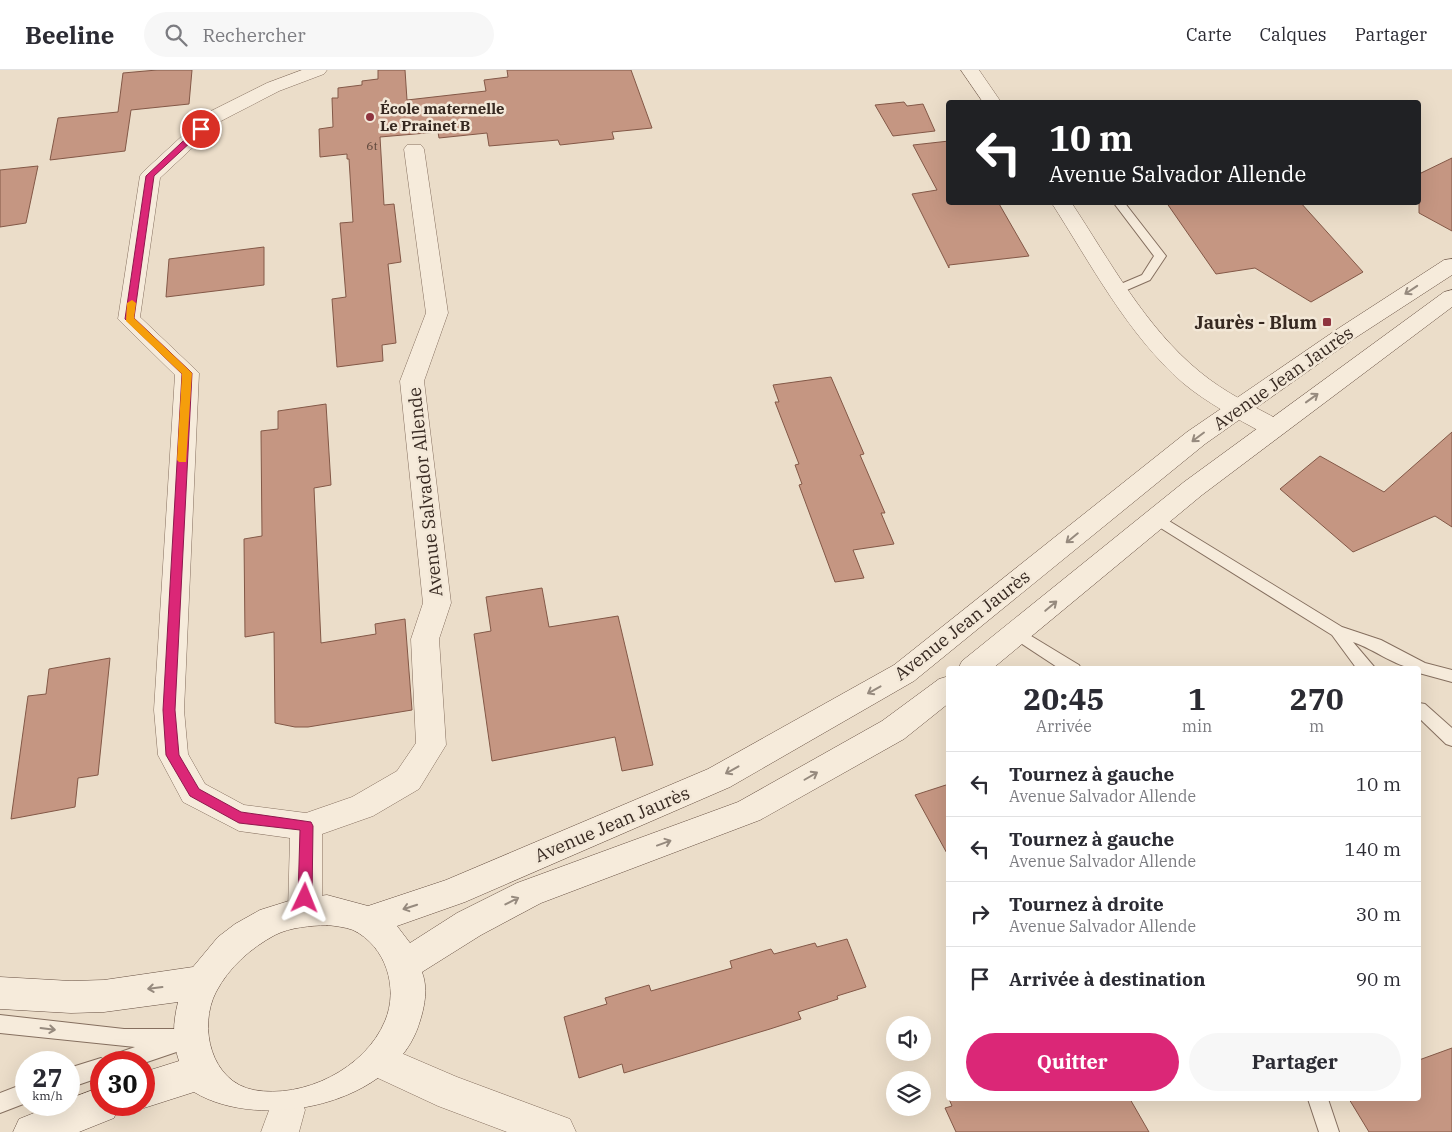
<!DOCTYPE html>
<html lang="fr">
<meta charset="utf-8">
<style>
body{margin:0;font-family:"IBM Plex Serif",serif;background:#f7f7f7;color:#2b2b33;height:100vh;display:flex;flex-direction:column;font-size:19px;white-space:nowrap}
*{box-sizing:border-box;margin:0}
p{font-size:16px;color:#7c7c81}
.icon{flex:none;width:28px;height:28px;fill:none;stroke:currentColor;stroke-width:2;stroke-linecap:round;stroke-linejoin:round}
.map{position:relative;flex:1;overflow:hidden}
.sheet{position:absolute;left:946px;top:596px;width:475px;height:435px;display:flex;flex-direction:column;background:#fff;border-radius:5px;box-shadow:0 5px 20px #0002}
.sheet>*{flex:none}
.top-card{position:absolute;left:946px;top:30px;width:475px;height:105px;border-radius:5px;box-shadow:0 5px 20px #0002;background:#202124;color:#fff;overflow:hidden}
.fabs{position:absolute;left:886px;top:946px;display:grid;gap:10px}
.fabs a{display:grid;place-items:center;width:45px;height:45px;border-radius:50%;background:#fff;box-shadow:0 5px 20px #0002;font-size:25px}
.speed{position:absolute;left:15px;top:981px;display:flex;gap:10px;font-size:25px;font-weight:700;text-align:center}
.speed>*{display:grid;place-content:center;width:65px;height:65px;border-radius:50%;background:#fff;box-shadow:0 5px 20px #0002;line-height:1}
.speed small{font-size:12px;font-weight:400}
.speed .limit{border:8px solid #d22;background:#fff;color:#111}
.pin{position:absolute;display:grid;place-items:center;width:42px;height:42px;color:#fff;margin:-21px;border:2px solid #fff;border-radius:50%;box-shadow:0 1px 5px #0007}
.me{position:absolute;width:55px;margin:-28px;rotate:2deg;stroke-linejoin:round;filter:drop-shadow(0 0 4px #0008)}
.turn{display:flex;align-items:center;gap:18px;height:105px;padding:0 20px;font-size:22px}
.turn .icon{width:65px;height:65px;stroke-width:2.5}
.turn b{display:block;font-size:35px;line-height:42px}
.eta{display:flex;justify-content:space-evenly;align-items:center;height:85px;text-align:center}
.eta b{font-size:30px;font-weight:700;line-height:35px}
.action{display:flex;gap:10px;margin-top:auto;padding:10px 20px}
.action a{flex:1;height:58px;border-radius:30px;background:#db2777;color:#fff;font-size:20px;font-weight:700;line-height:58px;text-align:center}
.action a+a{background:#f7f7f7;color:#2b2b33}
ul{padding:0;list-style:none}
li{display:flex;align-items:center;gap:15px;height:65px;padding:0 20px;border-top:1px solid #e1e1e2}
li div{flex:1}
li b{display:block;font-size:19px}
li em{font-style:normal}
header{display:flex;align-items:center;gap:30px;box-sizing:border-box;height:70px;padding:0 25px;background:#fff;border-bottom:1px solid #e1e1e2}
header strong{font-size:24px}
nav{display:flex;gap:28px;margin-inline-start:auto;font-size:18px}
.search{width:350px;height:45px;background:#f7f7f7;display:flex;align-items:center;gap:12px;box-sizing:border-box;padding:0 18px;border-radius:28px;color:#7c7c81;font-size:19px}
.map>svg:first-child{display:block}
.building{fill:#c59682;stroke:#835847}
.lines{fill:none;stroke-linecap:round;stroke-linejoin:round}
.lane-casing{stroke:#856f5f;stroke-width:2}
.street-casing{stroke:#856f5f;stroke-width:1}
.secondary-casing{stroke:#675042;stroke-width:1}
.lane{fill:#f6ebdb;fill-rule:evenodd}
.street{fill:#f6ebdb;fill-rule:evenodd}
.secondary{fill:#f6ebdb;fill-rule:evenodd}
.oneway{stroke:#968a7e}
.route{fill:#db2777;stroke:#8e194d}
.slow{fill:#f59e0b}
.poi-dot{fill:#8f343f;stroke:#f3e8d8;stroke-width:2}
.labels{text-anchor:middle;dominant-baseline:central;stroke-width:5;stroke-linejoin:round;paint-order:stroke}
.far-number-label{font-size:12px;fill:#5a4439}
.far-poi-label{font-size:15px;font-weight:bold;fill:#372921;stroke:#f3e8d8;text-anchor:start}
.poi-label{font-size:18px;font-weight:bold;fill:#372921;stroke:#f3e8d8;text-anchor:end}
.street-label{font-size:18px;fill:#372921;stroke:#f3e8d8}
</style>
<header>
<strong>Beeline</strong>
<div class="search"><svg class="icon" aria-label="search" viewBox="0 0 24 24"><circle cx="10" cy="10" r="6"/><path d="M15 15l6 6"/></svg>Rechercher</div>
<nav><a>Carte</a><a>Calques</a><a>Partager</a></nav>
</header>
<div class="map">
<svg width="1452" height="1062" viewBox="0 0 1452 1062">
<rect width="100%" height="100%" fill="#ebddc9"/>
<!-- building -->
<g class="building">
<path d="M157,0H192L189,34L131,40L125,81L50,90L58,48L118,42L123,3Z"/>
<path d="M378,0H405L407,30L486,21L484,10L508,7L507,0H631L652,58L612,62L614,69L560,75L558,70L489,76L487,63L439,68L438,62L380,67L384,135L394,134L401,192L388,194L396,273L382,275L383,291L337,297L332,229L346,227L340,153L353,152L349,89H347V84L320,87L319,59L333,57L332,28H338V18L362,15V11L378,9Z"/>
<path d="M904,32L907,36L923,34L935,61L893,66L875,35Z"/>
<path d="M949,71V132H998L1029,186L949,195V198L912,124L937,120L913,75Z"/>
<path d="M1452,88V161L1419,143V104Z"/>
<path d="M38,96L26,153L0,157V100Z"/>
<path d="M1166,132H1300L1363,202L1311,232L1255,198L1216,204Z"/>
<path d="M264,177V215L166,227L169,189Z"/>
<path d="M831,307L864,384L860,385L885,443H881L894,474L853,480L864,508L835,512L799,415L802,414L795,395L799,394L775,332H779L773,315Z"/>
<path d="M326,334L331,415L314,418L321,573L376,564L375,554L405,549L412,640L308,657H295L275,653L274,562L245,567L244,469L262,466L261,361L278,359V341Z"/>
<path d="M1452,362V457L1435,446L1353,482L1280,419L1320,386L1384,422Z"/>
<path d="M542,518L549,557L618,546L653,695L622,701L615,667L492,691L474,564L491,561L486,527Z"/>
<path d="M110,588L98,705L78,708L75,737L11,749L28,626L46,624L49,599Z"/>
<path d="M949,714V787L915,725Z"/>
<path d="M847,869L866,917L837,926L838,929L798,942L801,949L770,959L624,1003L622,994L579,1008L564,947L607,934L605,928L649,915L651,921L732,898L730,891L771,879L774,884L815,873L817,877Z"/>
<path d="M1452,978V1062H1369L1349,1029H1419V990Z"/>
<path d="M949,1029H1130L1149,1062H956L945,1038L952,1036Z"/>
</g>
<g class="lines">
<!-- lane casing -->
<g class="lane-casing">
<g id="lane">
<path d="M1113,132H1124L1166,186L1150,210L1120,223L1116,222V216L1142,205L1154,186Z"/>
<path d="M1156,443L1342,557L1381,570L1425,593L1452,600V612L1419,603V599C1399,599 1374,579 1353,572L1376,599H1357L1332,565L1151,452L1149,448Z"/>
<path d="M1018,558L1079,595L1081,599H1060L1013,568L1010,564L1013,560Z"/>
<path d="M1419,633L1425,634L1452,658V676L1446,674L1419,648Z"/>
<path d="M0,945L124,959H190L197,961L200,968L197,975L144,993L109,992L112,985L135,977L0,963Z"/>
<path d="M101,988L108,992H101V1007L69,1018V998Z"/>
<path d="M26,1013V1033L0,1043V1023Z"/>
<path d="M1308,1029H1328L1339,1062H1319Z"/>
</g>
</g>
<!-- street casing -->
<g class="street-casing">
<g id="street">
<path d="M302,0H327L324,4L279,21L221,51L160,108L140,247L199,303L184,640L188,684L205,714L244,735L306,743L352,727L397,701L416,673L411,569L423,533L400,311L426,243L404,79L407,75H421L424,79L448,243L424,311L451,533L439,569L446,675L419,719L373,746L322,764V841L317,851L305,856L293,851L288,841L290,768L239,761L183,732L158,685L154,640L175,305L118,249L140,106L143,102L207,43L267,13Z"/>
<path d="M961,0H979L1001,32H983Z"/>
<path d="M1051,132H1071C1110,191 1145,257 1200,302C1224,322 1253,336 1281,351L1284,357L1281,363L1272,365L1263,363C1236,348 1207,333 1183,313C1127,264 1091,194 1051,132Z"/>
<path d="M380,974L457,1007L570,1049L576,1062H507L438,1036L367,1003L362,991L367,979Z"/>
<path d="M287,1022L300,1027L305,1040L299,1062H261L274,1027Z"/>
</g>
</g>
<!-- secondary casing -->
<g class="secondary-casing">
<g id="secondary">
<path d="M1452,189V205L1355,268L1205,374L914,611L730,717L465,832L397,856L410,873L457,843L517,813L738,732L882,651L939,609L949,606V633L904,669L760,750L541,833L481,865L422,902C428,918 425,935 420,951C396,1036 259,1062 194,1022L144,1038L137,1035H144V1002L179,991C172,970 173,953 178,932L104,942L71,943L0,939V907L71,911L104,910L193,897L218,867L235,854L260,840L295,829L327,825L368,836L446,810L708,699L894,595L1187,362L1339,258L1444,190ZM327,855C335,856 345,857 353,860C386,876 399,918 385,951C365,999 303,1029 254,1020C211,1012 198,957 216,922C229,897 251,878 275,865C291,857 310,856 327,855Z"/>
<path d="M1452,220V237L1202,425L992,599H958L962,591L1184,412L1444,222Z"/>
<path d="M101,1017V1035H119L114,1048L79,1062H13L19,1049L54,1035H69V1029Z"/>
</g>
</g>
<!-- lane -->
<use href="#lane" class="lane"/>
<!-- street -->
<use href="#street" class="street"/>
<!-- secondary -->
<use href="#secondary" class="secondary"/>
</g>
<!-- one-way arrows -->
<defs><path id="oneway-shaft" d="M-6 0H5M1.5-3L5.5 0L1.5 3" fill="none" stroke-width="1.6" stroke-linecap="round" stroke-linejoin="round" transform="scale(1.25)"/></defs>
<g class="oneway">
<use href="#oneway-shaft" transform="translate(1411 220) rotate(146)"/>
<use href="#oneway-shaft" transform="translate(1312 328) rotate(-36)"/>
<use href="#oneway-shaft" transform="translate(1198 367) rotate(143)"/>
<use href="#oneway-shaft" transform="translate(1072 468) rotate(141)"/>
<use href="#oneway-shaft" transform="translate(1051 536) rotate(-40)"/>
<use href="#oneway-shaft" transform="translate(874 620) rotate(151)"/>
<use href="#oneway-shaft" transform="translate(732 700) rotate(151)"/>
<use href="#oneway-shaft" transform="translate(811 706) rotate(-30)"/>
<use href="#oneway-shaft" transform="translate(664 773) rotate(-20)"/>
<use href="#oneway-shaft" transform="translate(512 831) rotate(-27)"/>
<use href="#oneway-shaft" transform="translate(410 837) rotate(162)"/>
<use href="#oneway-shaft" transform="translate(155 918) rotate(173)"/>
<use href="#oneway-shaft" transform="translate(48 959) rotate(7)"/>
</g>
<!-- route -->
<path class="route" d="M198,57L205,59L154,106L134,248L192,303L175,640L179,685L199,719L241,742L311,752L313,756L312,828L310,832L305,834L300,832L298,828L300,760L239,753L190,726L166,685L163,640L182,304L125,249L146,106Z"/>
<!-- slow -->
<path class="slow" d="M132,230L136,233L134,248L192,303L186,392H179L177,390L182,304L126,251L127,233Z"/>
<!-- markers -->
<g class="poi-dot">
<circle cx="370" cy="47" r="5"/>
<rect x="1322" y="247" width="10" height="10" rx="2.5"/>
</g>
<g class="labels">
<!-- far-number labels -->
<g class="far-number-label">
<text x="372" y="75">6t</text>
</g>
<!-- far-poi labels -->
<g class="far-poi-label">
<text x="380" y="38">École maternelle<tspan x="380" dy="17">Le Prainet B</tspan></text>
</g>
<!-- poi labels -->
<g class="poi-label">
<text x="1317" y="252">Jaurès - Blum</text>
</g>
<!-- street labels -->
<g class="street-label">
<text transform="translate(1283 308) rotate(-35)">Avenue Jean Jaurès</text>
<text transform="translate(425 422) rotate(-96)">Avenue Salvador Allende</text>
<text transform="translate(962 555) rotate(-38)">Avenue Jean Jaurès</text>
<text transform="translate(612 754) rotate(-23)">Avenue Jean Jaurès</text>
</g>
</g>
</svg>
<div class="fabs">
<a><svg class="icon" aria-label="sound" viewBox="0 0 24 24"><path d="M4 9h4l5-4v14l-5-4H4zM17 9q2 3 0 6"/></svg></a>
<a><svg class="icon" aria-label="layers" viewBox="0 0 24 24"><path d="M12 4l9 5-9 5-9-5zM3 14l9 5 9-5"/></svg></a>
</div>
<div class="speed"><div>27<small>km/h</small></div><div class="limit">30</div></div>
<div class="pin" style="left:201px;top:59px;background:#d93025"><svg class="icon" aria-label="arrive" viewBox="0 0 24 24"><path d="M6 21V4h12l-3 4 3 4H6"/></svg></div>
<svg class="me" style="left:305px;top:828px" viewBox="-20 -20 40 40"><path d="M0-17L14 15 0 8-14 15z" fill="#db2777" stroke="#fff" stroke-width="4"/></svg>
<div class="top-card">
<div class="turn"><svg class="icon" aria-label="left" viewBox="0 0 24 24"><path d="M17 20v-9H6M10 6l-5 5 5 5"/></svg><div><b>10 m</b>Avenue Salvador Allende</div></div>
</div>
<section class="sheet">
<div class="eta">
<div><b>20:45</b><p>Arrivée</p></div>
<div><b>1</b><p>min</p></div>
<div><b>270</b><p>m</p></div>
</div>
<ul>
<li><svg class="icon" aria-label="left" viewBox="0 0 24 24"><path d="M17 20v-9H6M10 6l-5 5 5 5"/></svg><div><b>Tournez à gauche</b><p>Avenue Salvador Allende</p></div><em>10 m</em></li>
<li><svg class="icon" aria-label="left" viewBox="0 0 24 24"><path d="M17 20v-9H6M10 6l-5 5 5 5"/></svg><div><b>Tournez à gauche</b><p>Avenue Salvador Allende</p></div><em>140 m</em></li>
<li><svg class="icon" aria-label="right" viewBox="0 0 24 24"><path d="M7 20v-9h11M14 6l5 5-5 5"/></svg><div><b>Tournez à droite</b><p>Avenue Salvador Allende</p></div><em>30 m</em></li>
<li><svg class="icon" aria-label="arrive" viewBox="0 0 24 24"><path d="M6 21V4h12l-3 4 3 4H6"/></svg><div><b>Arrivée à destination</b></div><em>90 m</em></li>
</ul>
<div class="action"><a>Quitter</a><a>Partager</a></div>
</section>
</div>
